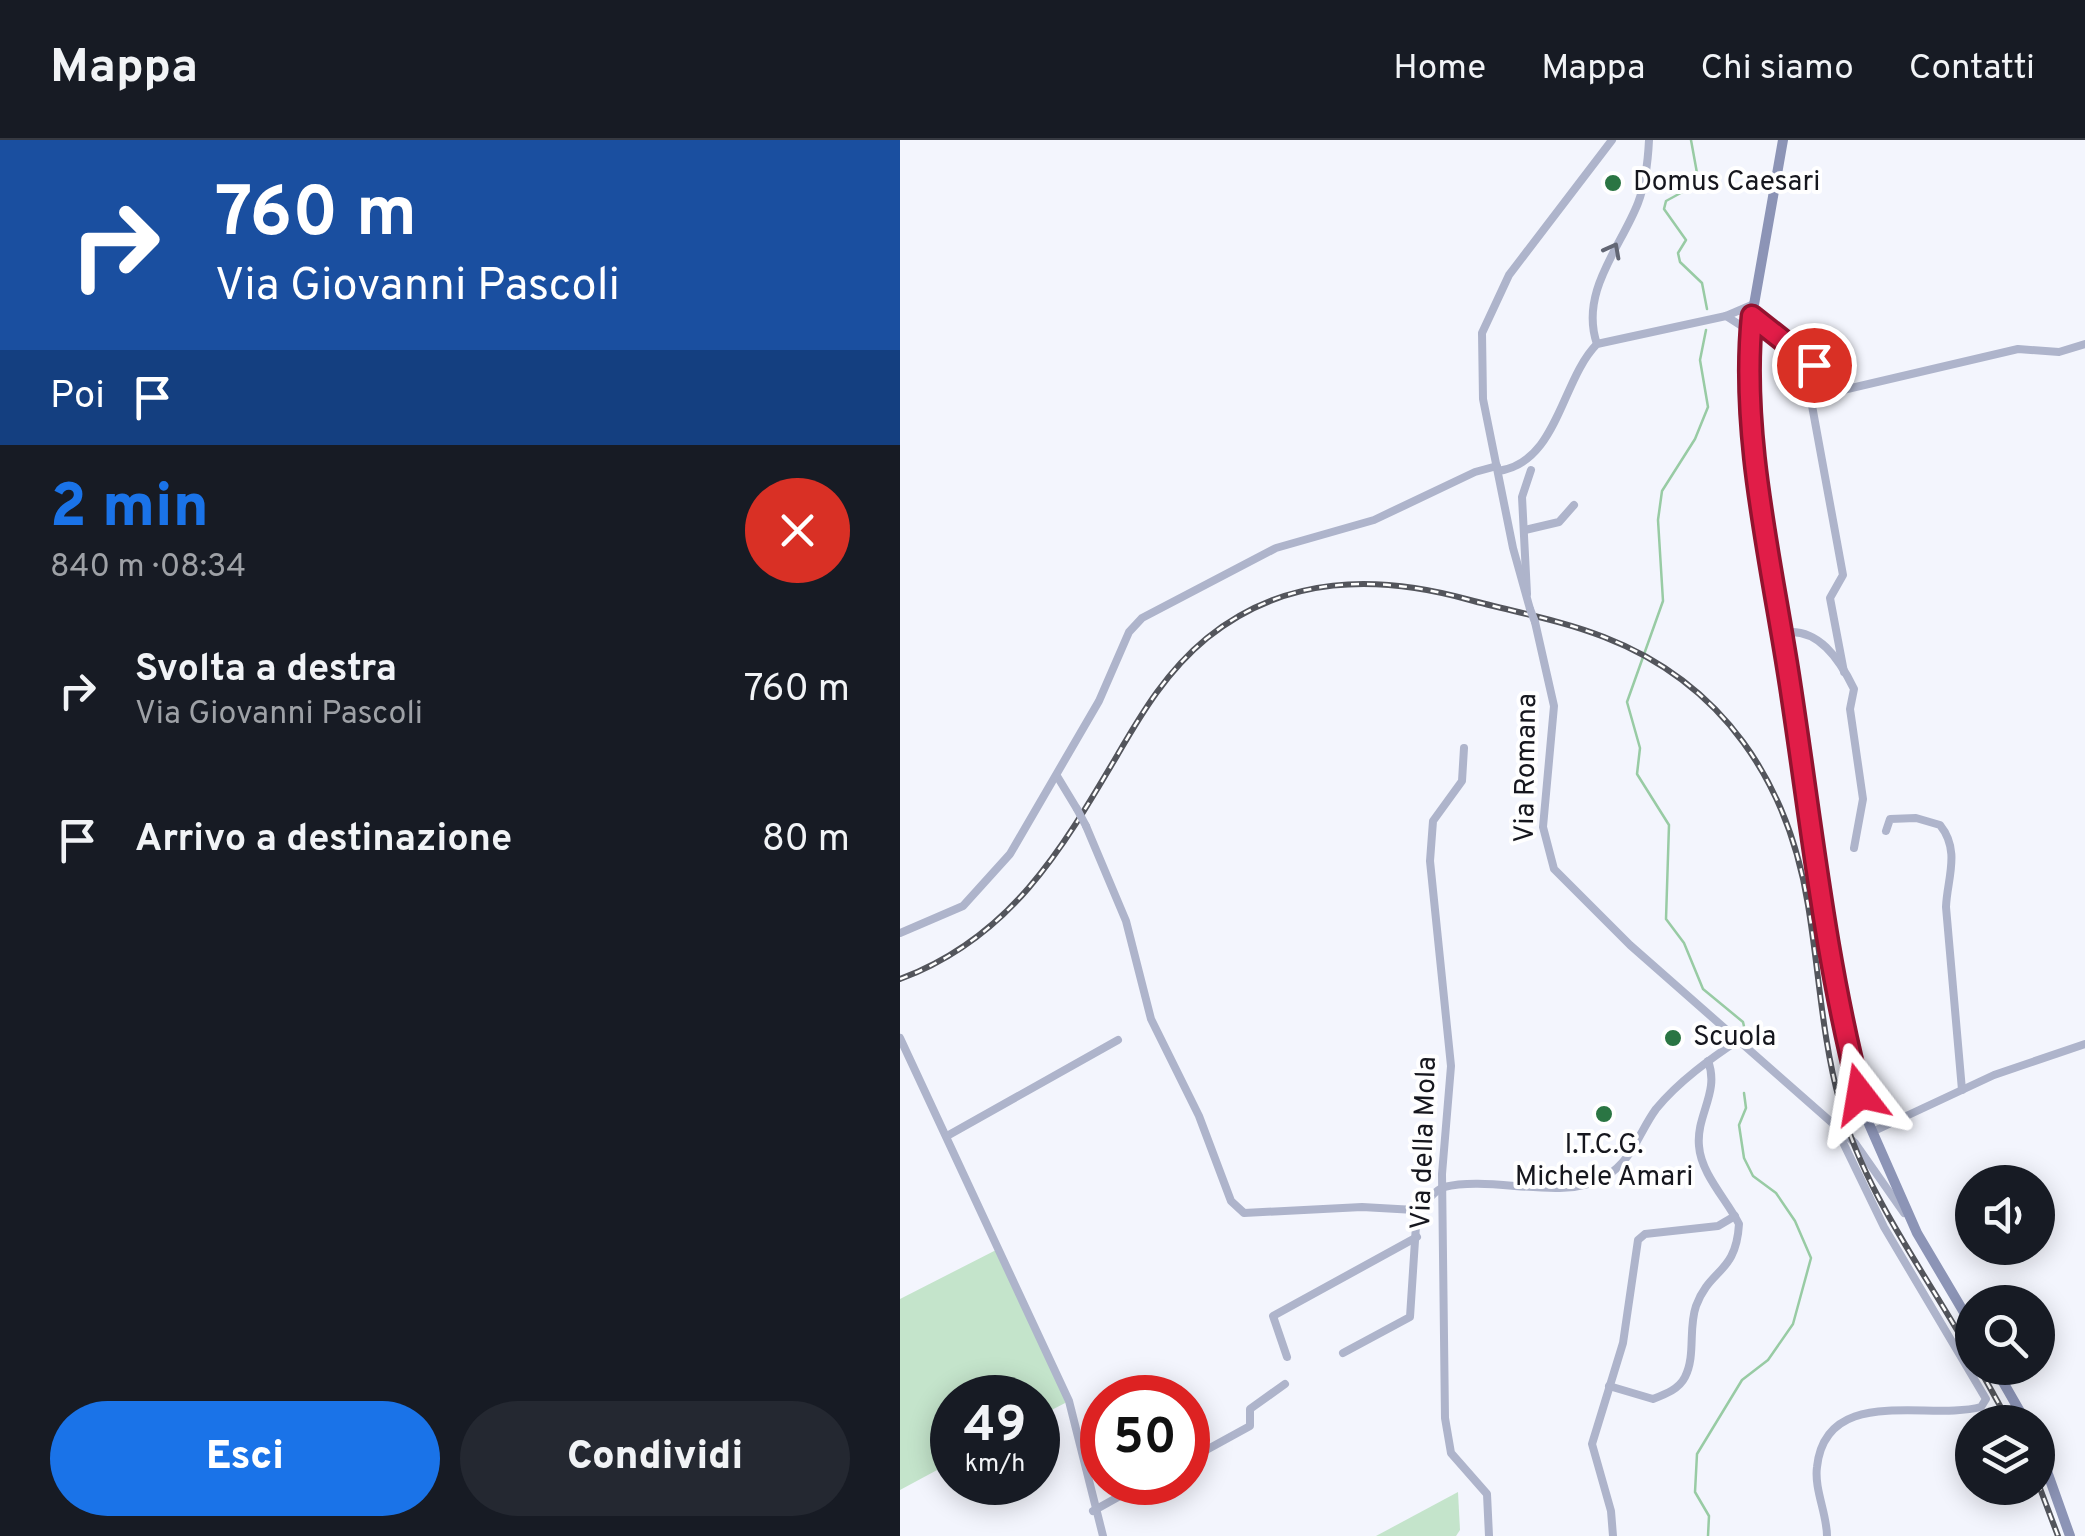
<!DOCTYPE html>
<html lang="it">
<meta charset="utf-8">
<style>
body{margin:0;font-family:Overpass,sans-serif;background:#242831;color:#f1f3f6;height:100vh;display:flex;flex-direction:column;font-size:38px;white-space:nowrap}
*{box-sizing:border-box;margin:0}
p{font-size:32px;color:#9ea1a6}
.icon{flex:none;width:55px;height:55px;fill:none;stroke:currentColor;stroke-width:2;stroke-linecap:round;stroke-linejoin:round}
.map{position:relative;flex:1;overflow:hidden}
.sheet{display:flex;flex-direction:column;background:#171b24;width:900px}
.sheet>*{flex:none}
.banner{background:#1a4fa0;color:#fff;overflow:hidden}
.buttons{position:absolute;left:1055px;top:1025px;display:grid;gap:20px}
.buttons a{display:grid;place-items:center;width:100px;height:100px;border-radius:50%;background:#171b24;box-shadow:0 5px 25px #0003;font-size:50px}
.speed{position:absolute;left:30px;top:1235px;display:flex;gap:20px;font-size:50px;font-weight:700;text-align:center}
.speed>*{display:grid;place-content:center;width:130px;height:130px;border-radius:50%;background:#171b24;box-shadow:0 5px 25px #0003;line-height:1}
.speed small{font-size:25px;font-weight:400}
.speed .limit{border:15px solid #d22;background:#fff;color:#111}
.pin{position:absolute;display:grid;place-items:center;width:85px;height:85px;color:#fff;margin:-42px;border:5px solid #fff;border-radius:50%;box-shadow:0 2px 10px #0007}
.me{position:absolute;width:110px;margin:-55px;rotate:346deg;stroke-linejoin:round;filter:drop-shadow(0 0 8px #0008)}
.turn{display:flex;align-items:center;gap:35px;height:210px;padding:0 50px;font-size:45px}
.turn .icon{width:130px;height:130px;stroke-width:2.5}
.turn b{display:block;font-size:70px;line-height:85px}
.then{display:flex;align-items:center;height:95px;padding:0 50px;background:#0003;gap:20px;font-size:38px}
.round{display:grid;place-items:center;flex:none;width:105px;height:105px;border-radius:52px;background:#242831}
.headline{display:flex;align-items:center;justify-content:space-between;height:170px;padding:0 50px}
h1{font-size:60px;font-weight:800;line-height:75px;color:#1a73e8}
.cta{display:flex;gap:20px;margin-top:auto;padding:20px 50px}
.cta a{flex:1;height:115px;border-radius:60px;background:#1a73e8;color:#fff;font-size:40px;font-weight:800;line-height:115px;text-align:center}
.cta a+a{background:#242831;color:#f1f3f6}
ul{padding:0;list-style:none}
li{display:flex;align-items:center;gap:30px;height:150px;padding:0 50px}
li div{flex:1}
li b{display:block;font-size:38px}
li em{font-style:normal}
header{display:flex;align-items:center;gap:60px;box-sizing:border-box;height:140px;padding:0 50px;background:#171b24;border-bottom:2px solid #363941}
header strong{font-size:48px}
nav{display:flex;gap:55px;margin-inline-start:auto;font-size:35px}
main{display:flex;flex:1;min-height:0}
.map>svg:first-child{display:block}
.green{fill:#c4e4cb}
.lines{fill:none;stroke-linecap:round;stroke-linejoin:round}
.stream{stroke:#98cba4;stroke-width:2.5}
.street{stroke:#aeb4cb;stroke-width:8}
.secondary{stroke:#8c94b6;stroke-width:10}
.rail-casing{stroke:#53555c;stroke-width:6}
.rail{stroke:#fff;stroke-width:2.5;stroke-dasharray:8;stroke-linecap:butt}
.street-bridge{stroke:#aeb4cb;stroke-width:8}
.oneway{stroke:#626674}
.route-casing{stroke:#92132f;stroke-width:25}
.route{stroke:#e11d48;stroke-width:18}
.poi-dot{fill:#2a7543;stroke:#fff;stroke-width:4}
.labels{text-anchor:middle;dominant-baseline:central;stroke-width:8;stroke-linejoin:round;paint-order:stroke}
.poi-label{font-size:28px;fill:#16171e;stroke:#fff;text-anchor:start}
.street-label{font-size:28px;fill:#16171e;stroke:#fff}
</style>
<header>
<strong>Mappa</strong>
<nav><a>Home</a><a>Mappa</a><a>Chi siamo</a><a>Contatti</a></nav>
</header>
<main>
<section class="sheet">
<div class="banner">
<div class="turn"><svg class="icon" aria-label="right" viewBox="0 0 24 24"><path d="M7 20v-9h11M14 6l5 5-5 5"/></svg><div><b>760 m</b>Via Giovanni Pascoli</div></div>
<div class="then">Poi<svg class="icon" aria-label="arrive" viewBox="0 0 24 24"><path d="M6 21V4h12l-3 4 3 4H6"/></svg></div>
</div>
<div class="headline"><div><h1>2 min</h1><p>840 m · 08:34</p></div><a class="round" style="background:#d93025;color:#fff"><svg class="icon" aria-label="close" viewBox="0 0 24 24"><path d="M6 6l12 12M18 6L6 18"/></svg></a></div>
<ul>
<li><svg class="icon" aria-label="right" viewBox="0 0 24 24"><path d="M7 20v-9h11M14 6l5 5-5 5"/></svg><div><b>Svolta a destra</b><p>Via Giovanni Pascoli</p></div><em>760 m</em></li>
<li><svg class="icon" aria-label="arrive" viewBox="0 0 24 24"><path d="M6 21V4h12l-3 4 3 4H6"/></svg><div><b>Arrivo a destinazione</b></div><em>80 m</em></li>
</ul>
<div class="cta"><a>Esci</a><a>Condividi</a></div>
</section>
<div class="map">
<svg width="1185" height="1396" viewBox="0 0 1185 1396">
<rect width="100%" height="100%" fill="#f3f5fd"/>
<!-- green -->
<g class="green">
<path d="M100,1108L169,1261L138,1277V1258H52V1322L0,1350V1159Z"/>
<path d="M558,1352L560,1390L556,1396H476Z"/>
</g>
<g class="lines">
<!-- stream -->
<g class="stream">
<path d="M791,0L797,33L788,49L766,61L764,69L786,100L778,113L780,122L802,143L807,169"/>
<path d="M806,190L800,220L808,267L795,299L762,351L758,380L763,461L727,562L740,608L737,634L769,685L766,779L784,803L803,849L843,882L847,899"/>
<path d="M808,1396L809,1376L795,1352L797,1314L842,1240L868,1220L893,1184L911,1118L895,1081L876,1053L853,1036L844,1018L839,985L846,968L844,953"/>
</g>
<!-- street -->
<g class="street">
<path d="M826,176L851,192"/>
<path d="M852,176L943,250L1118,209L1159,212L1185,204"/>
<path d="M697,204C679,152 721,107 738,63C746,42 748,21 749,0"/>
<path d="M911,260L943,435L930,458L944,532"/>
<path d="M598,331C658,323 661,240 697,204L826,176L854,164"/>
<path d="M625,390L659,382L674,365"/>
<path d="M627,454L622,357L631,330"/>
<path d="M630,469L613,408L583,259L582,193L609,135L712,0"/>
<path d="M635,482L654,566L643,687L654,729L730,805L955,1003L1004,1073"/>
<path d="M882,493C918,486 940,520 954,549L950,569L963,659L954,708"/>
<path d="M564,608L562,641L533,681L530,721L551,926L542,1034L545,1278L551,1313L587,1354L589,1396"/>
<path d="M157,636L177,669"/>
<path d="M186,686L226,781L251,879L299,976L331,1061L344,1073L462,1067L515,1070C527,1065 533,1050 544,1047C593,1035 663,1062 705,1037C733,1020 739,992 756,969C779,941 810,919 840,899"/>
<path d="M986,691L990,679L1016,678L1040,685C1061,711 1047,739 1046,767L1062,950"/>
<path d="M0,793L63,766L110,714L199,561L229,492L242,478L376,408L474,380L575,332L597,326"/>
<path d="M0,898L169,1261L203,1396"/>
<path d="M972,992L1094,935L1185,904"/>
<path d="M47,996L218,900"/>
<path d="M443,1213L510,1177L517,1070"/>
<path d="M387,1217L373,1176L517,1097"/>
<path d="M709,1246L753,1259C766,1254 779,1249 785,1237C796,1215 788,1189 796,1166C810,1128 836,1134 839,1084C827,1060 801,1034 799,1006C796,975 820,952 808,921"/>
<path d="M288,1320L350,1286V1269L385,1244"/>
<path d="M193,1371L245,1342"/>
<path d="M713,1396L711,1371L692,1304L723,1203L738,1100L745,1094L818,1086L835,1076"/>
<path d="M927,1396C927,1374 914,1349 917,1327C926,1244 1028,1281 1081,1267L1086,1259L984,1087L937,990"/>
</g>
<!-- secondary -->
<g class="secondary">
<path d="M883,0L852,176L849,253L914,707L949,913L969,984L1017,1093L1072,1186"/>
<path d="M1095,1228L1126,1282"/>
<path d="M1138,1306L1170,1396"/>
</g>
<!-- rail casing -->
<g class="rail-casing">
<g id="rail">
<path d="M0,839C110,798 161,711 218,614C243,571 267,531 307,498C385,435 477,434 570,460C614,472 661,480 704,497C823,543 888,642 908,765C919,831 922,899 940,963C965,1055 1026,1133 1072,1216"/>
<path d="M1079,1228L1109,1282"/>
<path d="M1138,1343L1158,1396"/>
</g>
</g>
<!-- rail -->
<use href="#rail" class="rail"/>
<!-- street-bridge -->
<g class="street-bridge">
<path d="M630,469L635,482"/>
<path d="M177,669L186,686"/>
</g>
</g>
<!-- one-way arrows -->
<defs><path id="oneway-chevron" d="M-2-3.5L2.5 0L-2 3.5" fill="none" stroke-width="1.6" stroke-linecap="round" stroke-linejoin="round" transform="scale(2.5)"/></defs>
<use class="oneway" href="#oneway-chevron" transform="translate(713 110) rotate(-62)"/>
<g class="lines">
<!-- route casing -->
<g class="route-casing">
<path id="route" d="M914,225L852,176C840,297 872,424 890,544C911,681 925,820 960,954"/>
</g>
<!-- route -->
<use href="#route" class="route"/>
</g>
<!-- markers -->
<g class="poi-dot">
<circle cx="713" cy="43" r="10"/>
<circle cx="773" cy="898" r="10"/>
<circle cx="704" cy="974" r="10"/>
</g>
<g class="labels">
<!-- poi labels -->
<g class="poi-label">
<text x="733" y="43">Domus Caesari</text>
<text x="793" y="898">Scuola</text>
<text x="704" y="1006" text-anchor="middle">I.T.C.G.<tspan x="704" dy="32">Michele Amari</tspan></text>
</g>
<!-- street labels -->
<g class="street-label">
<text transform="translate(627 628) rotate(-89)">Via Romana</text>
<text transform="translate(525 1003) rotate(-88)">Via della Mola</text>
</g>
</g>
</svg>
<div class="buttons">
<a><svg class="icon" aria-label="sound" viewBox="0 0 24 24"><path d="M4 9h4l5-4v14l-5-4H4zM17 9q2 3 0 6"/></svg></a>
<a><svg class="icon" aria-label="search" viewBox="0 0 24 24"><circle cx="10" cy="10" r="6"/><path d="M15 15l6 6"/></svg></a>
<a><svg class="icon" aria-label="layers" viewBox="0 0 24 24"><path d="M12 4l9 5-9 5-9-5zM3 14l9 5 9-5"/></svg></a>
</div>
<div class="speed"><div>49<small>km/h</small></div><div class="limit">50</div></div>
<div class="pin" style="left:914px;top:225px;background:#d93025"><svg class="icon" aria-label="arrive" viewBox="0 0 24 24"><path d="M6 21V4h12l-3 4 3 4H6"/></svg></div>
<svg class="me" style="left:960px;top:954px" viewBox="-20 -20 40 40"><path d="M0-17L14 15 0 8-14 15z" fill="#e11d48" stroke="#fff" stroke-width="4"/></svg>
</div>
</main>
